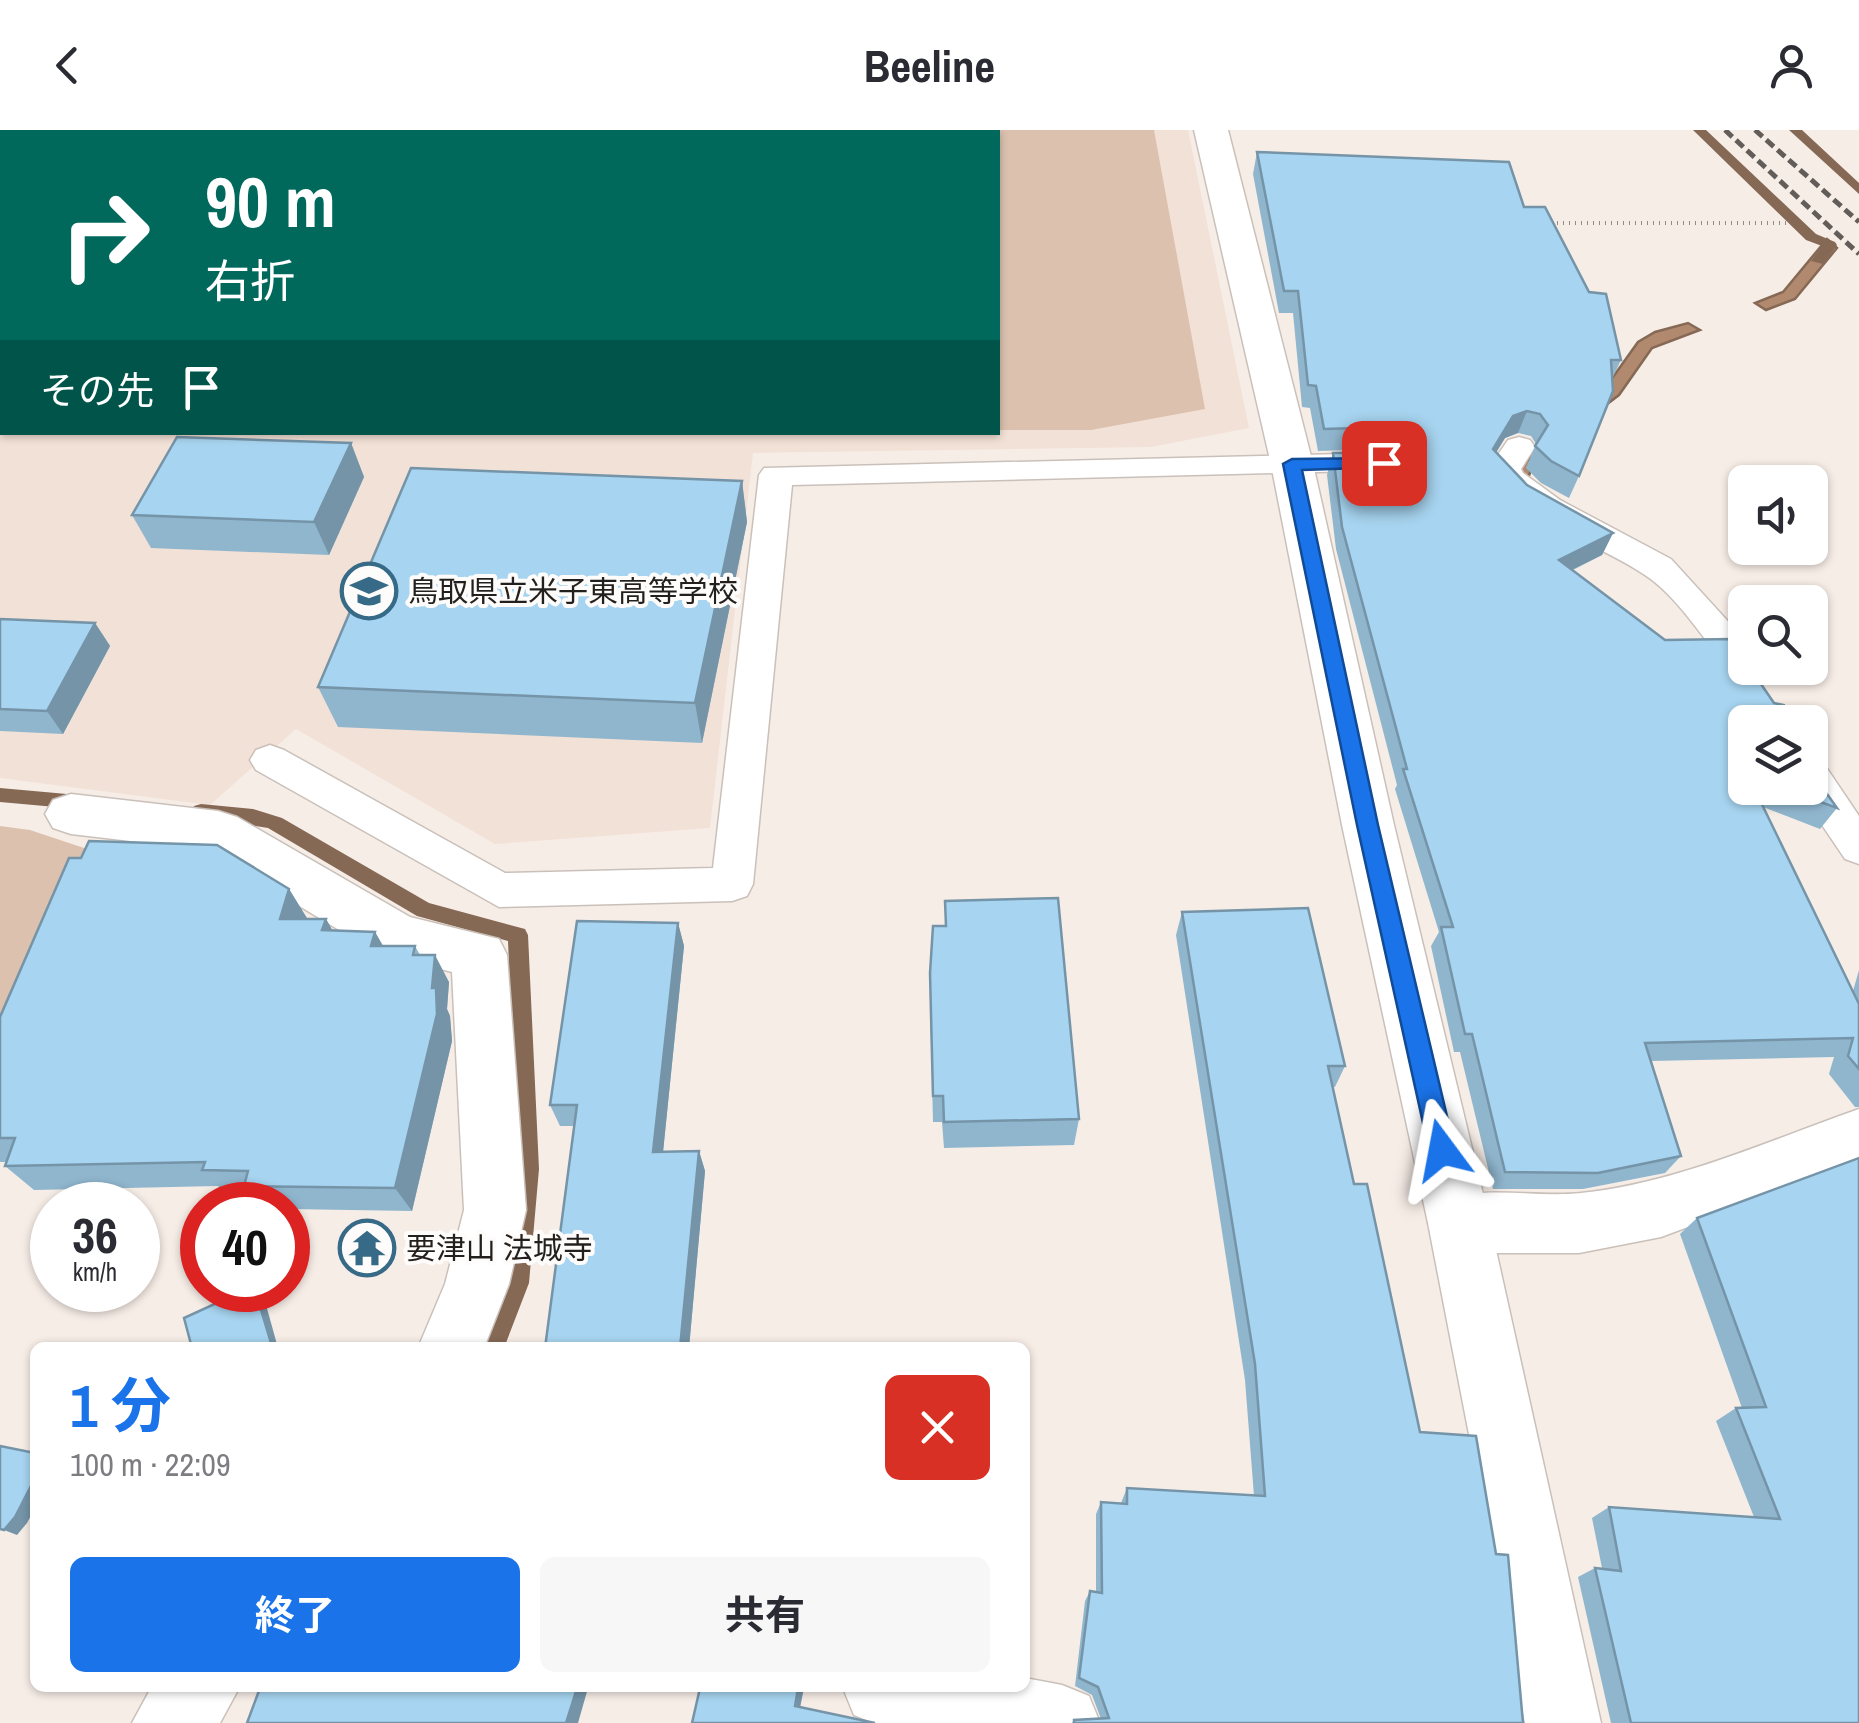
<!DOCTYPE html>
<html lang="ja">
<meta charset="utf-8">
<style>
body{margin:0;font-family:"Archivo Narrow","Noto Sans JP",sans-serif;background:#f7f7f7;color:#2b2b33;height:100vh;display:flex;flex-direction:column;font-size:38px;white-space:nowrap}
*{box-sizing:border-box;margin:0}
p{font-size:32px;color:#7c7c81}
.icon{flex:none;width:55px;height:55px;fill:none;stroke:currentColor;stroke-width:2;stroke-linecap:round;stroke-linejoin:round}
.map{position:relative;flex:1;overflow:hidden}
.panel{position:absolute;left:30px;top:1212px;width:1000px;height:350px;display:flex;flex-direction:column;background:#fff;border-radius:15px;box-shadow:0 2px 8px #0004}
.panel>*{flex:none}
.top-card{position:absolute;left:0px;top:0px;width:1000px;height:305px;box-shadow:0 2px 8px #0004;background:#00695c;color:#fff;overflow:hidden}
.fabs{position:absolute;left:1728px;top:335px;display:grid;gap:20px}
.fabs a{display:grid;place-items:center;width:100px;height:100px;border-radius:15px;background:#fff;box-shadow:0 2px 8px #0004;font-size:50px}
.speed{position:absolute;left:30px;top:1052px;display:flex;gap:20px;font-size:50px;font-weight:700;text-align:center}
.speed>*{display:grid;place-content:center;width:130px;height:130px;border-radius:50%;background:#fff;box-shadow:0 2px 8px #0004;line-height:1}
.speed small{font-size:25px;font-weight:400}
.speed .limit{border:15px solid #d22;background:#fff;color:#111}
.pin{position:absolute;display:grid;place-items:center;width:85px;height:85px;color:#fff;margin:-42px;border-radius:20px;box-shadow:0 5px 15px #0006}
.me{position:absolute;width:110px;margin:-55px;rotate:347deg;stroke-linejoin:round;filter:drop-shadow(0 0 8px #0008)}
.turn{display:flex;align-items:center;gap:35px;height:210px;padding:0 40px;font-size:45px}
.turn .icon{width:130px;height:130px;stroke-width:2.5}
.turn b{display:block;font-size:70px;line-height:85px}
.then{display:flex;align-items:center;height:95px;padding:0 40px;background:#0003;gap:20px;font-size:38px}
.round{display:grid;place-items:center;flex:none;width:105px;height:105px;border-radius:15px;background:#f7f7f7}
.overview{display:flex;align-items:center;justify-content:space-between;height:170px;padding:0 40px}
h1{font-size:60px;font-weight:700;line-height:75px;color:#1a73e8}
.button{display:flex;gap:20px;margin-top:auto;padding:20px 40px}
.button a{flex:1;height:115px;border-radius:15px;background:#1a73e8;color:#fff;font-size:40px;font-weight:700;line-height:115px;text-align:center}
.button a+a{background:#f7f7f7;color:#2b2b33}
header{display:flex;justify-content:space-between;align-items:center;height:130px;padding:0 40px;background:#fff;font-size:45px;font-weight:700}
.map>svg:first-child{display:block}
.built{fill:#f2e1d6;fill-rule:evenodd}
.green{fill:#dcc1af}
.water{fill:#b0896e;stroke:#856955;stroke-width:2.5}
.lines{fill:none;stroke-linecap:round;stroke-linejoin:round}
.stream{fill:#856955;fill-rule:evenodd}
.lane-casing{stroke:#cac0ba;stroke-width:3}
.street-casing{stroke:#cac0ba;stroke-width:3}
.secondary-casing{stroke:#cac0ba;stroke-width:3}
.path{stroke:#928c87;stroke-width:4;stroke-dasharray:1 5;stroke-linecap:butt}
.lane{fill:#fff;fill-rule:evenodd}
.street{fill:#fff;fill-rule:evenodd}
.secondary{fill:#fff;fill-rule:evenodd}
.rail{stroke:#635d5a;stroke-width:5;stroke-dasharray:10 5;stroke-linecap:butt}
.wall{fill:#90b6ce}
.shaded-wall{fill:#7594a8}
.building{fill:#a7d4f0;stroke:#7594a8;stroke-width:2.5}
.route{fill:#1a73e8;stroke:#114b97;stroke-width:2.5}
.labels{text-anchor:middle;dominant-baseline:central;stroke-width:8;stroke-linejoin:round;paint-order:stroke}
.poi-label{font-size:30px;fill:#221f1c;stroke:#fefcfb;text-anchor:start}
</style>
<header><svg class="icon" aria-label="back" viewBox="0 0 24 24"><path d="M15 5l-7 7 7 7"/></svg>Beeline<svg class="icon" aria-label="person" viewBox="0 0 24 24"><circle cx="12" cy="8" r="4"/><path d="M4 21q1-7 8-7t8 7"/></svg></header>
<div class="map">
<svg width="1859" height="1593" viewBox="0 0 1859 1593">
<rect width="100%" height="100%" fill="#f7ede7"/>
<!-- built -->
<path class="built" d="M0,0H1188L1249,298L1151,317L753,323L710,698L495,714L296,599L210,675L0,648ZM2,2H998V302H2Z"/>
<!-- green -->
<g class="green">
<path d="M512,0H1154L1205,279L1091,300H998V2H505Z"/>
<path d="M0,696L30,700L90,720L0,927Z"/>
</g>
<!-- water -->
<g class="water">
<path d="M1827,109L1837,118L1795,169L1766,180L1755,173L1783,162Z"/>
<path d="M1688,193L1700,200L1652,218L1619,265L1535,329L1527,351L1671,434L1699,478L1531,359L1519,338L1603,261L1638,212L1655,202Z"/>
</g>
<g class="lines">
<!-- stream -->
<g class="stream">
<path d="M1693,0H1706L1816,104L1835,112L1837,115L1823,134L1811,131L1822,116L1806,110Z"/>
<path d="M1789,0H1802L1859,53V64Z"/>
<path d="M0,658L78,665L87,672L78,679L0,672Z"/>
<path d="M201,674L253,679L282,688L429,773L525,799L528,805L539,1039L529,1153L504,1218H480L505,1153L517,1039L508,811L417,786L268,698L194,686L192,681L194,676Z"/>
</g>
<!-- lane casing -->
<g class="lane-casing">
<g id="lane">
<path d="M1519,307L1530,310L1535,317L1521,339L1523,343L1560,370L1671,429L1745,510V538H1761L1758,542L1745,546L1732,542C1704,512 1680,468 1645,445C1593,410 1523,394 1488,339L1508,310Z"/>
<path d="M1384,323L1396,326L1400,333L1396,340L792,355L753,754L747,766L732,771L499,777L256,640L250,630L256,620L270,615L284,620L505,743L713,738L759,345L764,338Z"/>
<path d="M1810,630L1824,634L1859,686V734L1845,729L1797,658H1810Z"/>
</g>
</g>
<!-- street casing -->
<g class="street-casing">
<g id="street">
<path d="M71,664L218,681L237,687L410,787L499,809L507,825L526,1080L509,1154L484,1218H418L445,1154L464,1080L452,842L377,823L207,720L71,704L53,698L45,684L53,670Z"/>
<path d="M1859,979V1033L1661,1107L1579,1123H1459L1437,1114L1428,1093L1437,1072C1482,1054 1533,1068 1581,1063C1677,1053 1768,1011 1859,979Z"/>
<path d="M1025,1548L1062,1555L1089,1566L1100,1593H874L854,1585L843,1558H1025Z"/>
<path d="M151,1558H239L220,1593H132Z"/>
</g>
</g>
<!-- secondary casing -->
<g class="secondary-casing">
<path id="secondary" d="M1194,0H1228L1313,334L1394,695L1490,1093L1601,1593H1525L1428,1093L1342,695L1271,334Z"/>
</g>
<!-- path -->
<path class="path" d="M1545,93H1789"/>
<!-- lane -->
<use href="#lane" class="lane"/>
<!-- street -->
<use href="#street" class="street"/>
<!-- secondary -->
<use href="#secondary" class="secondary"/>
<!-- rail -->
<g class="rail">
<path d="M1725,0L1859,124"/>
<path d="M1755,0L1859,92"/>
</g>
</g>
<!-- wall -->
<g class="wall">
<path d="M0,0H116L115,2H2L0,59Z"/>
<path d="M1257,22L1524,77L1621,230L1612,249L1579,346L1569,368L1541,353L1526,338L1536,314L1531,306L1518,303L1505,308L1496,322L1527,355L1613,403L1602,425L1573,440L1745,592V658H1810L1837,678L1820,699L1763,677L1853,861L1859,840V977H1855L1829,944L1834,927L1651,931L1681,1026L1665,1043L1583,1059H1493L1460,922H1454L1431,816L1439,802L1395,659L1397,655L1336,419L1327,345L1333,323L1395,322L1385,319L1318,321L1310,278L1302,277L1293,183H1279L1253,44Z"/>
<path d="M351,313L364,347L329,425L151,418L132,385Z"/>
<path d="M742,351L747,392L702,613L338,597L318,557Z"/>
<path d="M0,489L95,493L110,516L63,604L0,601Z"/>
<path d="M289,759L307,789H326L332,800L375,802L383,816H415L420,825L449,852L447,879L450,886L452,911L412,1081L288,1079V1075H262L252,1064H225L218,1056L34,1060L5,1036L6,1032H0V887Z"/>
<path d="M945,771L1079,989L1074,1015L944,1018L942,992H933L930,872L945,796Z"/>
<path d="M1182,782L1345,936L1335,957H1333L1354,1054L1420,1302L1523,1593H1072L1074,1590L1101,1589L1092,1565L1075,1556L1085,1471L1090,1461L1096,1462V1384L1101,1372L1121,1373L1127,1358L1254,1366L1245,1250L1176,805Z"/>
<path d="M678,793L684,816L663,1022L699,1021L705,1041L689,1218H545L574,996H560L550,975Z"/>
<path d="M1859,1028V1593H1611L1578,1447L1595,1438H1602L1592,1388L1609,1377L1754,1387L1716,1291L1736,1278H1742L1680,1104L1697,1088Z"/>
</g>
<!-- shaded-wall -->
<g class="shaded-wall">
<path d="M7,0H34L35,2H5Z"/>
<path d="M100,0H116L115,2H101Z"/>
<path d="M2,5V56L0,59V8Z"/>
<path d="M1527,281L1518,303L1505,308L1485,341L1493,319L1513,286Z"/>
<path d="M351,313L364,347L329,425L314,392Z"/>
<path d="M742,351L747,392L702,613L695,573Z"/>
<path d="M1613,403L1602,425L1549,451L1559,430Z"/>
<path d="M95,493L110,516L63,604L47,581Z"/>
<path d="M289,759L307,788L298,817L280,789Z"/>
<path d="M326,789L342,817L322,800Z"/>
<path d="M678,793L684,816L661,1042L653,1022Z"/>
<path d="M375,802L391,830L371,816Z"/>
<path d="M435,825L449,852L447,879L450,886L452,911L412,1081L395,1058L432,858Z"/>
<path d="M699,1021L705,1041L689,1218H680Z"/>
<path d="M255,1160H259L263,1164L278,1218H262Z"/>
<path d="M35,1348V1378L27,1393L17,1405L4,1400Z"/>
<path d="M577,1558H588L578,1593H566Z"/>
<path d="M798,1558H804L799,1583L795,1576Z"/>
</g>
<!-- building -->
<g class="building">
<path d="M1257,22L1509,32L1524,77H1545L1589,162L1606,164L1621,230H1611L1613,261L1579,346L1551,331L1535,316L1548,295L1540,284L1527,281L1513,286L1493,319L1527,355L1613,403L1559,430L1665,510L1731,509L1745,530V538H1750L1774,573L1784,575L1793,592H1745V658H1754L1859,874V939L1848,926L1853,908L1645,913L1681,1026L1598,1043L1505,1042L1472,904H1465L1441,797H1453L1403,639H1407L1342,397L1333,323L1403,322L1410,309L1404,300L1392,297L1324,299L1316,256L1308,255L1298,161H1284Z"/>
<path d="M177,307L351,313L314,392L132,385Z"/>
<path d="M411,338L742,351L695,573L318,557Z"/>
<path d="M0,489L95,493L47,581L0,579Z"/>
<path d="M1810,625L1814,633L1810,639Z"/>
<path d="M1810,640L1837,678L1782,658H1810Z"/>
<path d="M89,711L217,715L289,759L280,789H326L322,800L375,802L371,816H415L413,825H435L432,858H436L437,884L395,1058L244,1056L248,1041L202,1040L205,1032L5,1036L15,1008H0V887L69,728H81Z"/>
<path d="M1058,768L1079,989L944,992L943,966H933L930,843L933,796H946L945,771Z"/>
<path d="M1308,778L1345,936H1328L1354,1054H1367L1420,1302L1476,1306L1496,1424L1508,1425L1523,1593H1074V1590L1109,1588L1098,1557L1079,1548L1090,1461L1102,1463L1101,1372L1127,1374V1358L1265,1366L1255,1234L1182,782Z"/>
<path d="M577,791L678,793L653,1022L699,1021L680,1218H545L577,975H550Z"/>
<path d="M1859,1028V1593H1631L1595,1438L1621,1441L1609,1377L1780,1389L1736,1278L1766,1277L1697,1088Z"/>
<path d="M245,1160H255L271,1213L262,1218H192L184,1188Z"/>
<path d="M0,1316L35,1323V1348L15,1387L4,1400L0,1399Z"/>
<path d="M260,1558H577L566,1593H247Z"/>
<path d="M700,1558H798L795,1576L875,1593H692Z"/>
</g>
<!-- route -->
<path class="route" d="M1384,328L1393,333L1390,337L1302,340L1378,695L1455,1020L1451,1028L1442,1032L1433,1028L1429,1020L1357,695L1283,334L1292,329Z"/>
<!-- icons -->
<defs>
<g id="school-ring" transform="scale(2.875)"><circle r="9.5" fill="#fefcfb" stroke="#366a87" stroke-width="1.5"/><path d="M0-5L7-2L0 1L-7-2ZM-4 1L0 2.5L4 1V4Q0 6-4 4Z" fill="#366a87"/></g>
<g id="temple-ring" transform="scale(2.875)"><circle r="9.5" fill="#fefcfb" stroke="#366a87" stroke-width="1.5"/><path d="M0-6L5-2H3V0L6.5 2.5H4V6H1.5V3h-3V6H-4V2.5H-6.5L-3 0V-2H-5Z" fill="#366a87"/></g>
</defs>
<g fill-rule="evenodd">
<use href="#school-ring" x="369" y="461"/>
<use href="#temple-ring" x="367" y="1118"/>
</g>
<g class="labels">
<!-- poi labels -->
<g class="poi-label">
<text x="408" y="461">鳥取県立米子東高等学校</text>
<text x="406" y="1118">要津山 法城寺</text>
</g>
</g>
</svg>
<div class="fabs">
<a><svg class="icon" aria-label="sound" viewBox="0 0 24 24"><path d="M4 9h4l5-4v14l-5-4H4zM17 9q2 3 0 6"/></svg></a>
<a><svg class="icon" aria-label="search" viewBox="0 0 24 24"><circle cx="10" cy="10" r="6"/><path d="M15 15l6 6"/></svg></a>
<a><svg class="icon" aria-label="layers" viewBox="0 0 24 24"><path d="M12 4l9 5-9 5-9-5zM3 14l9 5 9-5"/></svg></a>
</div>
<div class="speed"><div>36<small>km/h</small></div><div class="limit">40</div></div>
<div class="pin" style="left:1384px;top:333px;background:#d93025"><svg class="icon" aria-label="arrive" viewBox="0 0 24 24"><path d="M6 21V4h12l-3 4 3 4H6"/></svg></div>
<svg class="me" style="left:1442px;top:1020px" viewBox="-20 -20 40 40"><path d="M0-17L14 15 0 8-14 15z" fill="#1a73e8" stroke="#fff" stroke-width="4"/></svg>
<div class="top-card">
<div class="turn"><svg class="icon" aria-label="right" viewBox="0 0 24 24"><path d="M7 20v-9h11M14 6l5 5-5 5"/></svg><div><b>90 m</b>右折</div></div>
<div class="then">その先<svg class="icon" aria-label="arrive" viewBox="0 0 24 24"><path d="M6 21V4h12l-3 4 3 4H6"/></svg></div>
</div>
<section class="panel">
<div class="overview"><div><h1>1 分</h1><p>100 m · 22:09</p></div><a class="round" style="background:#d93025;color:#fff"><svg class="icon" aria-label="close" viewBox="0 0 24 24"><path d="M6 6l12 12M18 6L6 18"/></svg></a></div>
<div class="button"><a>終了</a><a>共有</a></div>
</section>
</div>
